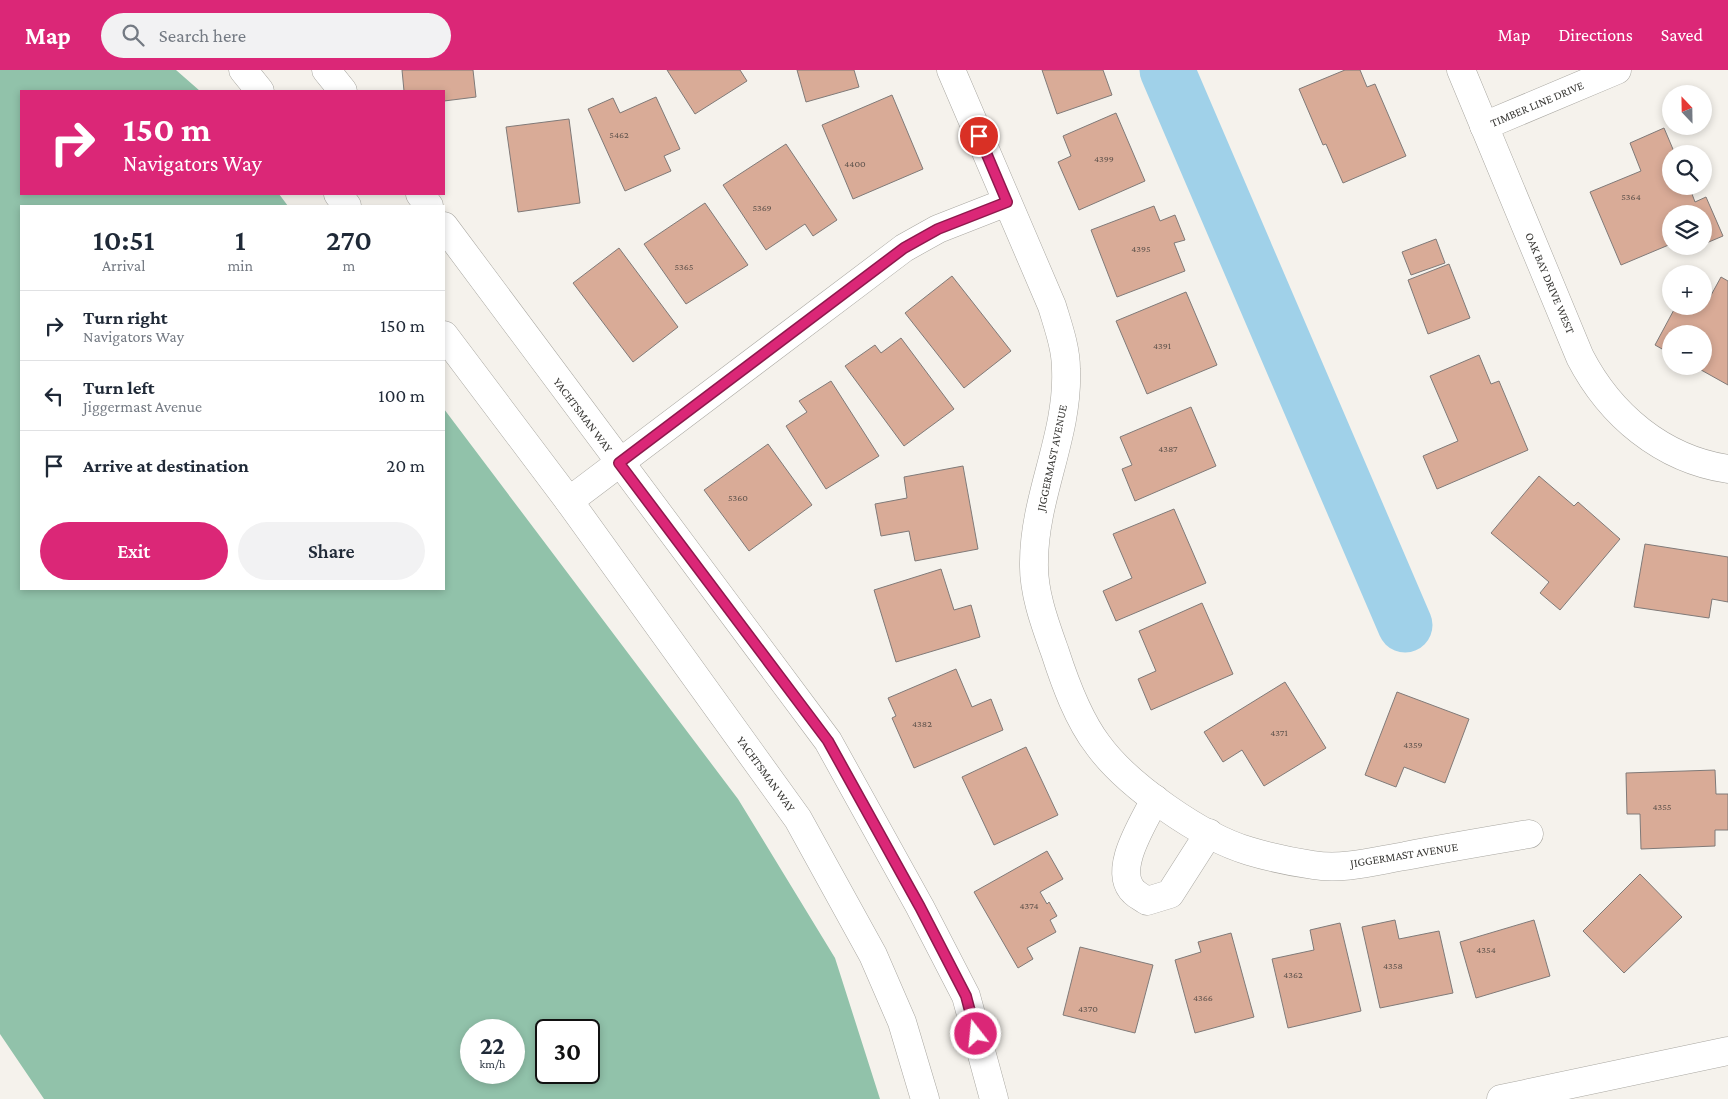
<!DOCTYPE html>
<meta charset="utf-8">
<style>
body{margin:0;font-family:"Crimson Pro",serif;background:#f2f2f3;color:#1f2937;height:100vh;display:flex;flex-direction:column;font-size:19px;white-space:nowrap}
*{box-sizing:border-box;margin:0}
p{font-size:16px;color:#747a83}
.icon{flex:none;width:28px;height:28px;fill:none;stroke:currentColor;stroke-width:2;stroke-linecap:round;stroke-linejoin:round}
.map{position:relative;flex:1;overflow:hidden}
.details{position:absolute;left:20px;top:135px;width:425px;height:385px;display:flex;flex-direction:column;background:#fff;border-radius:0px;box-shadow:0 2px 8px #0003}
.details>*{flex:none}
.top-card{position:absolute;left:20px;top:20px;width:425px;height:105px;border-radius:0px;box-shadow:0 2px 8px #0003;background:#db2777;color:#fff;overflow:hidden}
.needle{width:32px;rotate:338deg}
.buttons{position:absolute;left:1662px;top:15px;display:grid;gap:10px}
.buttons a{display:grid;place-items:center;width:50px;height:50px;border-radius:50%;background:#fff;box-shadow:0 2px 8px #0003;font-size:25px}
.speed{position:absolute;left:460px;top:949px;display:flex;gap:10px;font-size:25px;font-weight:700;text-align:center}
.speed>*{display:grid;place-content:center;width:65px;height:65px;border-radius:50%;background:#fff;box-shadow:0 2px 8px #0003;line-height:1}
.speed small{font-size:12px;font-weight:400}
.speed .limit{border:2px solid #111;border-radius:8px;background:#fff;color:#111}
.pin{position:absolute;display:grid;place-items:center;width:42px;height:42px;color:#fff;margin:-21px;border:2px solid #fff;border-radius:50%;box-shadow:0 1px 5px #0007}
.me{position:absolute;width:55px;margin:-28px;rotate:344deg;stroke-linejoin:round;filter:drop-shadow(0 0 4px #0008)}
.turn{display:flex;align-items:center;gap:18px;height:105px;padding:0 20px;font-size:22px}
.turn .icon{width:65px;height:65px;stroke-width:2.5}
.turn b{display:block;font-size:35px;line-height:42px}
.eta{display:flex;justify-content:space-evenly;align-items:center;height:85px;text-align:center}
.eta b{font-size:30px;font-weight:600;line-height:35px}
.button{display:flex;gap:10px;margin-top:auto;padding:10px 20px}
.button a{flex:1;height:58px;border-radius:30px;background:#db2777;color:#fff;font-size:20px;font-weight:600;line-height:58px;text-align:center}
.button a+a{background:#f2f2f3;color:#1f2937}
ul{padding:0;list-style:none}
li{display:flex;align-items:center;gap:15px;height:70px;padding:0 20px;border-top:1px solid #e0e1e3}
li div{flex:1}
li b{display:block;font-size:19px}
li em{font-style:normal}
header{display:flex;align-items:center;gap:30px;box-sizing:border-box;height:70px;padding:0 25px;background:#db2777;color:#fff}
header strong{font-size:24px}
nav{display:flex;gap:28px;margin-inline-start:auto;font-size:18px}
.search{width:350px;height:45px;background:#f2f2f3;display:flex;align-items:center;gap:12px;box-sizing:border-box;padding:0 18px;border-radius:28px;color:#747a83;font-size:19px}
.map>svg:first-child{display:block}
.forest{fill:#91c2aa;fill-rule:evenodd}
.lines{fill:none;stroke-linecap:round;stroke-linejoin:round}
.river{stroke:#a0d1e9;stroke-width:55}
.building{fill:#d9ab97;stroke:#807a78}
.minor-casing{stroke:#a9a7a1;stroke-width:29}
.tertiary-casing{stroke:#a9a7a1;stroke-width:29}
.minor{stroke:#fff;stroke-width:28}
.tertiary{stroke:#fff;stroke-width:28}
.route-casing{stroke:#8e194d;stroke-width:12}
.route{stroke:#db2777;stroke-width:9}
.labels{text-anchor:middle;dominant-baseline:central;stroke-width:5;stroke-linejoin:round;paint-order:stroke}
.number-label{font-size:10px;fill:#60544d}
.street-label{font-size:12px;fill:#383734;stroke:#fff}
</style>
<header>
<strong>Map</strong>
<div class="search"><svg class="icon" aria-label="search" viewBox="0 0 24 24"><circle cx="10" cy="10" r="6"/><path d="M15 15l6 6"/></svg>Search here</div>
<nav><a>Map</a><a>Directions</a><a>Saved</a></nav>
</header>
<div class="map">
<svg width="1728" height="1029" viewBox="0 0 1728 1029">
<rect width="100%" height="100%" fill="#f5f2ec"/>
<!-- forest -->
<path class="forest" d="M0,0H176L200,21H21V124H279L288,136H21V519H444V339L738,729L835,888L880,1029H44L0,964ZM471,960H514V1002H471ZM546,960H589V1002H546Z"/>
<g class="lines">
<!-- river -->
<path class="river" d="M1167,0L1405,555"/>
</g>
<!-- building -->
<g class="building">
<path d="M402,0H473L476,27L444,31V21H404Z"/>
<path d="M667,0H740L747,11L695,44Z"/>
<path d="M797,0H854L859,17L806,32Z"/>
<path d="M1042,0H1103L1112,25L1057,44Z"/>
<path d="M1345,0H1360L1367,17L1375,14L1406,86L1343,113L1326,74L1323,75L1299,19Z"/>
<path d="M892,25L923,99L853,129L822,55Z"/>
<path d="M656,27L680,79L664,86L671,101L625,121L588,39L613,28L620,43Z"/>
<path d="M1116,43L1145,111L1079,140L1058,92L1071,86L1063,66Z"/>
<path d="M569,49L580,133L518,142L506,57Z"/>
<path d="M1664,58L1675,84H1671V116H1689L1695,132L1706,127L1723,166L1704,174V144H1671V174L1621,195L1590,122L1641,101L1630,73Z"/>
<path d="M786,74L837,150L813,166L805,154L766,180L723,115Z"/>
<path d="M705,133L748,195L686,234L644,174Z"/>
<path d="M1154,136L1160,151L1175,145L1185,170L1174,173L1185,201L1117,227L1091,160Z"/>
<path d="M1436,169L1445,193L1411,205L1402,182Z"/>
<path d="M619,178L678,257L633,292L573,213Z"/>
<path d="M1449,194L1470,248L1428,264L1408,210Z"/>
<path d="M952,206L1011,281L964,318L905,243Z"/>
<path d="M1721,207L1728,211V315L1694,296H1704V264H1671V284L1655,275L1676,236H1700L1704,238Z"/>
<path d="M1186,222L1217,295L1147,324L1116,251Z"/>
<path d="M901,268L954,339L904,376L845,296L875,275L881,283Z"/>
<path d="M1479,285L1491,314L1499,311L1528,380L1437,419L1423,386L1458,371L1430,306Z"/>
<path d="M831,311L879,386L826,419L786,356L807,342L799,331Z"/>
<path d="M1191,337L1216,396L1135,431L1122,399L1132,395L1120,367Z"/>
<path d="M768,374L812,435L749,481L704,420Z"/>
<path d="M963,396L978,479L915,491L909,461L881,466L875,434L907,428L904,407Z"/>
<path d="M1539,406L1574,436L1578,432L1620,469L1560,540L1540,523L1549,512L1491,463Z"/>
<path d="M1174,439L1206,513L1116,551L1103,521L1132,508L1113,464Z"/>
<path d="M1645,474L1728,487V532L1712,529L1709,548L1634,537Z"/>
<path d="M941,499L954,540L971,535L980,567L896,592L874,520Z"/>
<path d="M1202,533L1233,604L1151,640L1138,609L1156,601L1139,561Z"/>
<path d="M956,599L972,637L991,629L1003,660L914,698L892,648L896,646L888,628Z"/>
<path d="M1285,612L1326,678L1264,716L1242,680L1223,692L1204,662Z"/>
<path d="M1397,622L1469,649L1445,713L1404,697L1396,717L1365,705Z"/>
<path d="M1026,677L1058,745L994,775L962,707Z"/>
<path d="M1715,700L1716,724H1728V760H1715V776L1641,779L1640,744H1627L1626,703Z"/>
<path d="M1047,781L1063,809L1040,822L1047,834L1049,832L1057,846L1050,850L1056,862L1027,878L1033,889L1018,898L974,822Z"/>
<path d="M1640,804L1682,847L1624,903L1583,861Z"/>
<path d="M1395,850L1399,869L1439,861L1453,923L1380,938L1362,857Z"/>
<path d="M1534,850L1550,906L1476,928L1460,872Z"/>
<path d="M1340,853L1361,941L1288,958L1272,889L1314,880L1310,860Z"/>
<path d="M1231,863L1254,947L1195,963L1175,890L1201,882L1198,872Z"/>
<path d="M1080,877L1153,895L1135,963L1063,945Z"/>
</g>
<g class="lines">
<!-- minor casing -->
<g class="minor-casing">
<g id="minor">
<path d="M243,0L260,21"/>
<path d="M326,0L343,21"/>
<path d="M951,0L1052,236C1058,256 1066,278 1066,299C1069,365 1034,426 1034,492C1033,522 1045,554 1055,582C1065,613 1078,649 1098,675C1127,715 1201,767 1249,781C1269,787 1292,792 1313,795C1343,800 1375,791 1405,786C1446,778 1488,771 1529,764"/>
<path d="M1461,0L1580,287C1610,345 1662,389 1728,399"/>
<path d="M1484,56L1617,0"/>
<path d="M338,124L347,136"/>
<path d="M420,124L429,136"/>
<path d="M444,156L828,671L920,837L966,926L994,1029"/>
<path d="M444,265L569,431L798,749L873,885L902,952L925,1029"/>
<path d="M569,431L904,178L938,159L1007,132"/>
<path d="M1155,729C1145,751 1111,800 1134,822C1138,826 1143,828 1147,831L1170,824L1209,763"/>
</g>
</g>
<!-- tertiary casing -->
<g class="tertiary-casing">
<path id="tertiary" d="M1501,1029L1728,981"/>
</g>
<!-- minor -->
<use href="#minor" class="minor"/>
<!-- tertiary -->
<use href="#tertiary" class="tertiary"/>
</g>
<g class="lines">
<!-- route casing -->
<g class="route-casing">
<path id="route" d="M976,964L966,926L920,837L828,671L619,393L904,178L938,159L1007,132L979,66"/>
</g>
<!-- route -->
<use href="#route" class="route"/>
</g>
<g class="labels">
<!-- number labels -->
<g class="number-label">
<text x="619" y="64">5462</text>
<text x="1104" y="88">4399</text>
<text x="855" y="93">4400</text>
<text x="1631" y="126">5364</text>
<text x="762" y="137">5369</text>
<text x="1141" y="178">4395</text>
<text x="684" y="196">5365</text>
<text x="1162" y="275">4391</text>
<text x="1168" y="378">4387</text>
<text x="738" y="427">5360</text>
<text x="922" y="653">4382</text>
<text x="1279" y="662">4371</text>
<text x="1413" y="674">4359</text>
<text x="1662" y="736">4355</text>
<text x="1029" y="835">4374</text>
<text x="1486" y="879">4354</text>
<text x="1393" y="895">4358</text>
<text x="1293" y="904">4362</text>
<text x="1203" y="927">4366</text>
<text x="1088" y="938">4370</text>
</g>
<!-- street labels -->
<g class="street-label">
<text transform="translate(1537 34) rotate(-23)">TIMBER LINE DRIVE</text>
<text transform="translate(1550 213) rotate(67)">OAK BAY DRIVE WEST</text>
<text transform="translate(583 345) rotate(53)">YACHTSMAN WAY</text>
<text transform="translate(1052 388) rotate(-78)">JIGGERMAST AVENUE</text>
<text transform="translate(766 704) rotate(54)">YACHTSMAN WAY</text>
<text transform="translate(1404 785) rotate(-9)">JIGGERMAST AVENUE</text>
</g>
</g>
</svg>
<div class="buttons">
<a><svg class="needle" viewBox="-14 -14 28 28"><path d="M0-13l5 13h-10z" fill="#e53935"/><path d="M0 13l5-13h-10z" fill="#747a83"/></svg></a>
<a><svg class="icon" aria-label="search" viewBox="0 0 24 24"><circle cx="10" cy="10" r="6"/><path d="M15 15l6 6"/></svg></a>
<a><svg class="icon" aria-label="layers" viewBox="0 0 24 24"><path d="M12 4l9 5-9 5-9-5zM3 14l9 5 9-5"/></svg></a>
<a>+</a>
<a>−</a>
</div>
<div class="speed"><div>22<small>km/h</small></div><div class="limit">30</div></div>
<div class="pin" style="left:979px;top:66px;background:#d93025"><svg class="icon" aria-label="arrive" viewBox="0 0 24 24"><path d="M6 21V4h12l-3 4 3 4H6"/></svg></div>
<svg class="me" style="left:976px;top:964px" viewBox="-20 -20 40 40"><circle r="17" fill="#db2777" stroke="#fff" stroke-width="3"/><path d="M0-11L8 9 0 5-8 9z" fill="#fff"/></svg>
<div class="top-card">
<div class="turn"><svg class="icon" aria-label="right" viewBox="0 0 24 24"><path d="M7 20v-9h11M14 6l5 5-5 5"/></svg><div><b>150 m</b>Navigators Way</div></div>
</div>
<section class="details">
<div class="eta">
<div><b>10:51</b><p>Arrival</p></div>
<div><b>1</b><p>min</p></div>
<div><b>270</b><p>m</p></div>
</div>
<ul>
<li><svg class="icon" aria-label="right" viewBox="0 0 24 24"><path d="M7 20v-9h11M14 6l5 5-5 5"/></svg><div><b>Turn right</b><p>Navigators Way</p></div><em>150 m</em></li>
<li><svg class="icon" aria-label="left" viewBox="0 0 24 24"><path d="M17 20v-9H6M10 6l-5 5 5 5"/></svg><div><b>Turn left</b><p>Jiggermast Avenue</p></div><em>100 m</em></li>
<li><svg class="icon" aria-label="arrive" viewBox="0 0 24 24"><path d="M6 21V4h12l-3 4 3 4H6"/></svg><div><b>Arrive at destination</b></div><em>20 m</em></li>
</ul>
<div class="button"><a>Exit</a><a>Share</a></div>
</section>
</div>
